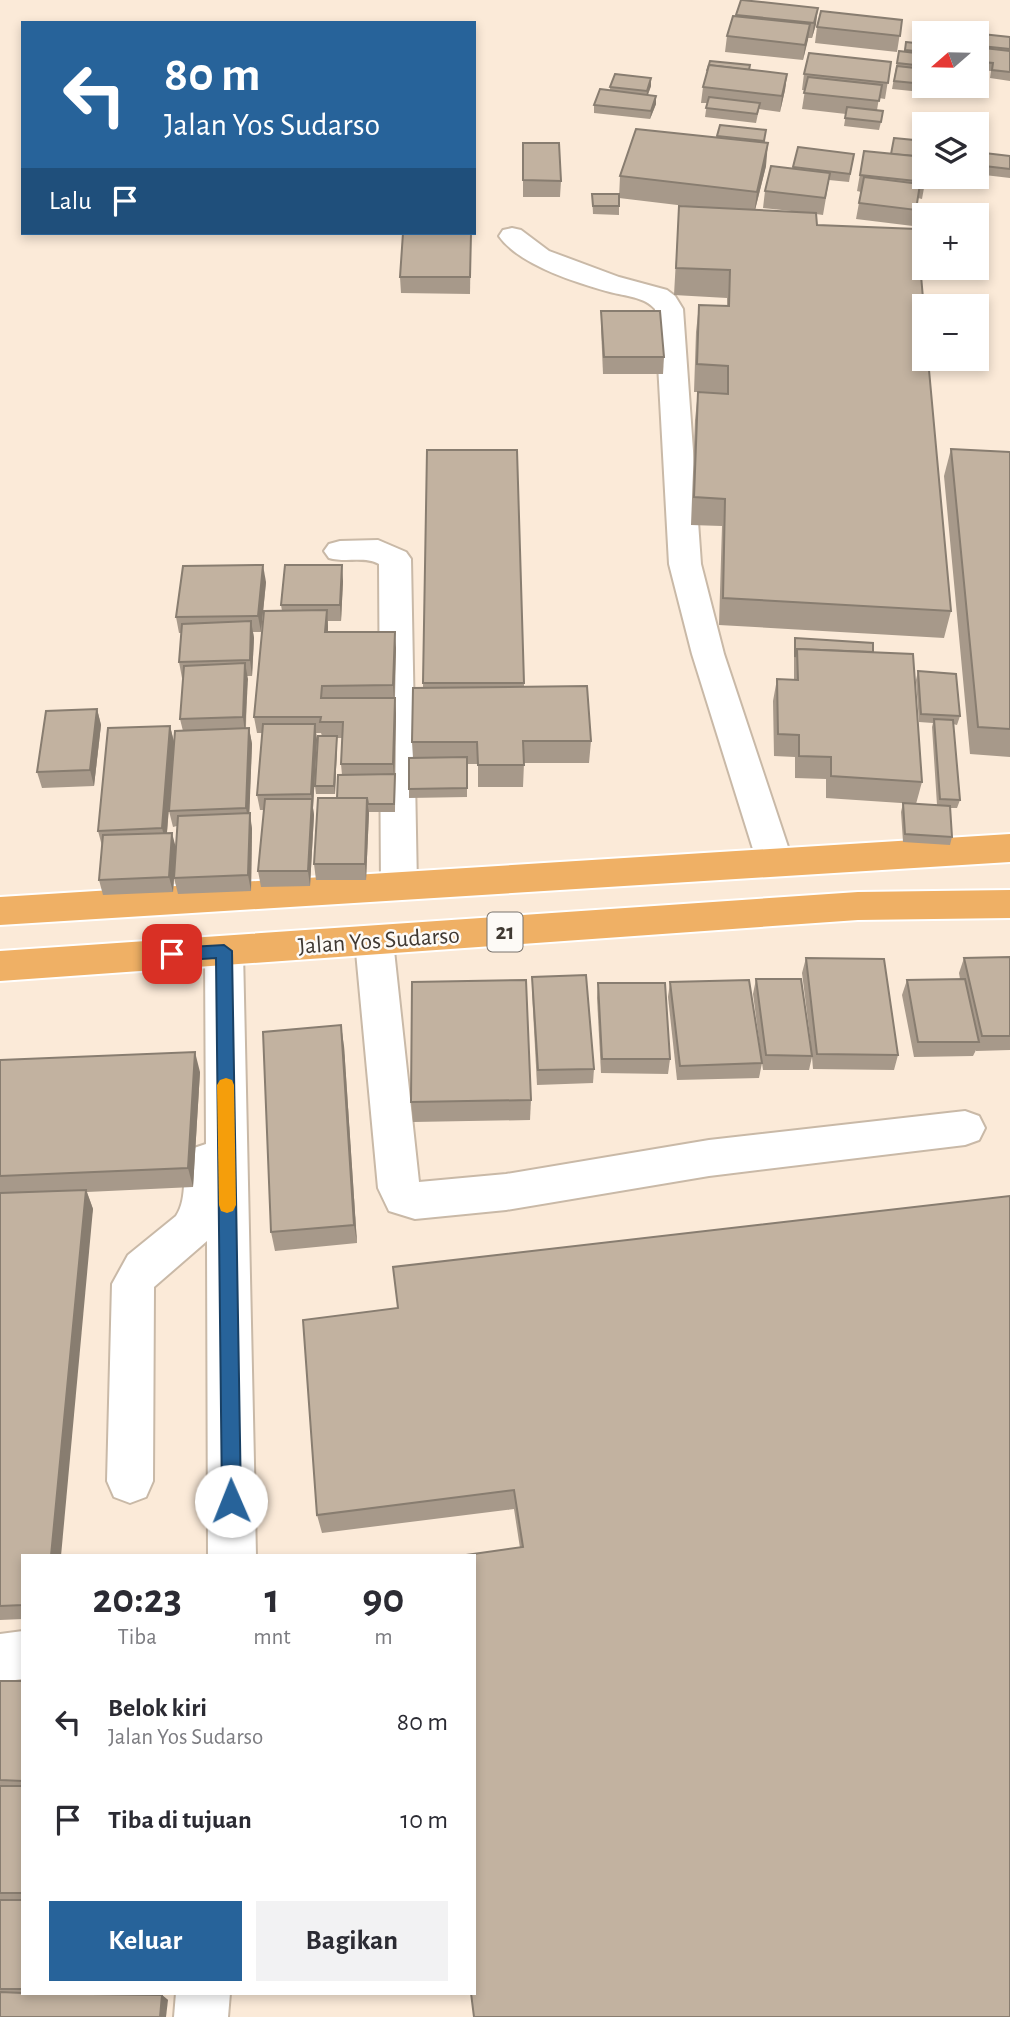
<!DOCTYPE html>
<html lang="id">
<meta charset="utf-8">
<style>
body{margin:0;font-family:"Alegreya Sans",sans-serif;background:#f2f2f3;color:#2b2b33;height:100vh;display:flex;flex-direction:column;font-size:26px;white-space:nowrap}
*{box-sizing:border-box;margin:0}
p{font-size:23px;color:#7c7c81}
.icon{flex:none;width:38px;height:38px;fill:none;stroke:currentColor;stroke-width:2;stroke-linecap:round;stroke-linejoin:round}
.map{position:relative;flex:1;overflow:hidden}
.details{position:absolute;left:21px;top:1554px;width:455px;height:441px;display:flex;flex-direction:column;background:#fff;border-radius:0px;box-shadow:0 4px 10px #0003}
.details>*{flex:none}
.hud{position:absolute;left:21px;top:21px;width:455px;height:214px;border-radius:0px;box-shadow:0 4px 10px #0003;background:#27639a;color:#fff;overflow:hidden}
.needle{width:46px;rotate:250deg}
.controls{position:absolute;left:912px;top:21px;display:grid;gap:14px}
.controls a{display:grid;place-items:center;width:77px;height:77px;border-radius:0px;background:#fff;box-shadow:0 4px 10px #0003;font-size:35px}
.pin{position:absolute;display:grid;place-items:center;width:60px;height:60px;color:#fff;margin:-30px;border-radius:14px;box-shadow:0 4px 10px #0006}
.me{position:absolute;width:77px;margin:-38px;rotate:359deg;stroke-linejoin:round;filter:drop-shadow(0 0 5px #0008)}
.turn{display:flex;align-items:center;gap:24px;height:147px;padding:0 28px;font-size:32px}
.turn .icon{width:91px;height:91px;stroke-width:2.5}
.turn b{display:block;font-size:49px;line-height:60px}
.then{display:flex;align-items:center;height:66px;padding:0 28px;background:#0003;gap:14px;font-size:26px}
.eta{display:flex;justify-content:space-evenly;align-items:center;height:119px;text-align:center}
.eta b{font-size:42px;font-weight:700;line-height:49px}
.primary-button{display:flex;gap:14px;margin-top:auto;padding:14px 28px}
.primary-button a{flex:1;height:80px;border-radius:0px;background:#27639a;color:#fff;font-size:28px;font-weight:700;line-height:80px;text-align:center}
.primary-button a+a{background:#f2f2f3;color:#2b2b33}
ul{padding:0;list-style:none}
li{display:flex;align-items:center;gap:21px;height:98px;padding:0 28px}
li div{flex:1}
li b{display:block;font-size:26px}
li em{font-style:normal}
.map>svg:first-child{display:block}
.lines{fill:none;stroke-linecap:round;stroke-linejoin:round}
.minor-casing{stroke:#c9b9a7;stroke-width:4}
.highway-casing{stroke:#fff;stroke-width:4}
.minor{fill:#fff;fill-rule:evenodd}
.highway{fill:#efb065;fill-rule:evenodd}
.wall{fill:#a7998a}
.shaded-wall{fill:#887d70}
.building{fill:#c2b2a0;stroke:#887d70;stroke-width:2}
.route{fill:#27639a;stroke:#194064;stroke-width:2}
.slow{fill:#f59e0b}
.labels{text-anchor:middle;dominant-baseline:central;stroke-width:5;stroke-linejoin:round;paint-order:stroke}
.shield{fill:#fdfaf6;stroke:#79736d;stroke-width:2}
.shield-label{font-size:23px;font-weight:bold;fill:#403932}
.street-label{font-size:24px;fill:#403932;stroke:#fdfaf6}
</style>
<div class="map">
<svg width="1010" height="2017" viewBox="0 0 1010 2017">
<rect width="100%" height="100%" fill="#fbead8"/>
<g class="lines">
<!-- minor casing -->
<g class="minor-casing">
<g id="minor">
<path d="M512,228L521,230L549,251L619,277L667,290L675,296L683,309L701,564L724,654L793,862L788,872L775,876L762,872L757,862L692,654L669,564L655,309C645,297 625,296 610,292C577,283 519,265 499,236L503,230Z"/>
<path d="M378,540L406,552L411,559L417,886L412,896L399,900L386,896L381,886L379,564C365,556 345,563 329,558L324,551L329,544L340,541Z"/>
<path d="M374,926L387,931L393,941L419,1182L506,1174L709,1140L965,1111L979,1116L985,1128L979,1140L965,1145L709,1176L506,1210L415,1219L389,1211L378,1188L355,941L361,931Z"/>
<path d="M224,936L237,940L243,951L256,1556H208L207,1241L154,1287L153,1481L146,1497L130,1503L114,1497L107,1481L112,1284L128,1255L176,1216C189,1197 180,1170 191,1149L206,1144L205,951L211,940Z"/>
<path d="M23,1631V1679L0,1682V1634Z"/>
<path d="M176,1993H230L228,2017H174Z"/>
</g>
</g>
<!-- highway casing -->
<g class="highway-casing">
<g id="highway">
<path d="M1010,834V862L0,925V897Z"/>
<path d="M1010,890V918L858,920L0,981V951L858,892Z"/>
</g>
</g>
<!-- minor -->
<use href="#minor" class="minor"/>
<!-- highway -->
<use href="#highway" class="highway"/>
</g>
<!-- wall -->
<g class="wall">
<path d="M741,0L816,24L812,38H808L803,60L725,52L727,36L736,16Z"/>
<path d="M902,20L897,52L815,43L817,27Z"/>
<path d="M982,34L1010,37V81L990,78L991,71L980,70L982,55H979Z"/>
<path d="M906,42L924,44V86H953L951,95L892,89L899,51L904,52Z"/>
<path d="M891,62L885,99L879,98L877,110L881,122L879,130L844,126L846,114L802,109L805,90H802L804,74Z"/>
<path d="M750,70L787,74L785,90L780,112L759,109L756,123L705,117L707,103H701L703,87Z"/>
<path d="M651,86L648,95L656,104L650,119L594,113V105L610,90V87Z"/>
<path d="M720,125L765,138L764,143L766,166L755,210L801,212L763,208L765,191L793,169L798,147L854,154L849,182L829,180L823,215L816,214L817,225L951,611L944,638L719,625L722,526L691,525L695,420L698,392H694L696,332L699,305L727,306V298L674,295L679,206L694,207L619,198L620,176L717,138Z"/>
<path d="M523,143L561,181L560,197H523Z"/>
<path d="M864,151L926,177L922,199L918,198L913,226L856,219L861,192L857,191Z"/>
<path d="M976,152L1010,156V178L976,174Z"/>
<path d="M592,194L619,206V215L593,214Z"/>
<path d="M471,233L470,294L401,293L400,277Z"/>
<path d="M601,311L664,357L663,374H603L601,328Z"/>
<path d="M951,449L1010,452V757L970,754L944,476Z"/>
<path d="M427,450H517L524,686L591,741L589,763H524L523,787H478V764H467V797L409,798V789L413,758L412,742L423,687Z"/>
<path d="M343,581L341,621H328V632L396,648L395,698L396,714L395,812H369L366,880H316L314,864L337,798L342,775L341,764L342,738H337V744L335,794H316L315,786L322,736L321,733H316L317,740L313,808L314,815L310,886L261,887L258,871L264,810H260L257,795L263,733H257L254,717L282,611L281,605Z"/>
<path d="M266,582L261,632H253L254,638L252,676H247L246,728H249L252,744L249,813L252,829L251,891L178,894L174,878L176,849L173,892L103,895L99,880L102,846L98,831L170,726L174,742L167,833L176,848L177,826L173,827L169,811L183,731L180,719L183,678H182L179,662L181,633H179L176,617Z"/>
<path d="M795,638L873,652L922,782L916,804L826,798V779L795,778V757L774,756L773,701L777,679L794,680V646Z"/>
<path d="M918,671L960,716L957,725L953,724L960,800L957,808H950L952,837L950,845L903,842L901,812L903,803L937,805L932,727L933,723L919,722L916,680Z"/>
<path d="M97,709L101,725L94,786L42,788L37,772Z"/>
<path d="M1010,957V1050L976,1051V1050L973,1056L914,1057L902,995L907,980L960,979L959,973L964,958Z"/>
<path d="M806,958L898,1055L894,1070L813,1069L812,1057L809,1070H763L753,994L756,979L811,1045L802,973Z"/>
<path d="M532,977L594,1069L593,1083L537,1085L532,992Z"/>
<path d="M670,982L762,1063L759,1078L677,1080L668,997Z"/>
<path d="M598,983L670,1059L668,1074L601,1073L597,998Z"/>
<path d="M344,1046L357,1243L275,1251L271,1232Z"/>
<path d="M0,1060L200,1072L193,1187L87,1192L93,1209L23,1556V1619L0,1620Z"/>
<path d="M531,1100L530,1120L413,1122L411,1102Z"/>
<path d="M397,1308L1010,2017L520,1548L514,1509L322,1533L317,1515Z"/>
<rect x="0" y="1681" width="23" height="218"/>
<path d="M0,1900H23V1993L162,1995L168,2000L0,2017Z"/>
</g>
<!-- shaded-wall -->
<g class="shaded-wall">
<path d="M818,8L816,24L812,38L814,23Z"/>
<path d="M810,24L808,40L803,60L805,45Z"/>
<path d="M787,74L785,90L780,112L782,96Z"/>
<path d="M651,78V86L646,99L647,91Z"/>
<path d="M656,96V104L650,119L651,111Z"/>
<path d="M768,143L766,166L754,214L757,192Z"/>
<path d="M263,565L266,582L261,632L258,616Z"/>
<path d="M342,565L343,581L341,621L340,605Z"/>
<path d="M327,610L328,627L327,649L325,632Z"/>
<path d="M251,621L254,638L252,676L250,660Z"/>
<path d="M395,632L396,648L394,702L393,685Z"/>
<path d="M245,663L248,679L245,733L243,717Z"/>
<path d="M395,698L396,714L394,780L393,764Z"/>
<path d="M97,709L101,725L94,786L90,770Z"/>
<path d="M315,724L317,740L313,808L314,815L310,886L308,871L312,801L311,794Z"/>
<path d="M170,726L174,742L166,844L162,828Z"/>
<path d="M249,728L252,744L249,824L246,808Z"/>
<path d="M337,736V744L335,794L334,786Z"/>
<path d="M367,798L369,813L366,880L365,864Z"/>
<path d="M250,813L252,829L251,891L248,875Z"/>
<path d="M172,833L176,848L173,892L169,877Z"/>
<path d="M341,1025L344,1046L357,1243L354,1225Z"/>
<path d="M195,1052L200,1072L193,1187L188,1168Z"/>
<path d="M86,1190L93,1209L61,1556H51Z"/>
<path d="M162,1995L168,2000L166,2017H160Z"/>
</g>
<!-- building -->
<g class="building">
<path d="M741,0H742L818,8L814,23L736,15Z"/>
<path d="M821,11L902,20L900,36L817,27Z"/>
<path d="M733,16L810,24L805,45L727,36Z"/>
<path d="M982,34L1010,37V49L981,46Z"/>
<path d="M906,42L924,44V52L905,50Z"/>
<path d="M984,48L1010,51V72L992,70L993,63L982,62Z"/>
<path d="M899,51L924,54V66L897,63Z"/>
<path d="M809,53L891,62L888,83L804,74Z"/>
<path d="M710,61L750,65L749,70L709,65L707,71Z"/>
<path d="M709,65L787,74L782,96L703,87Z"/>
<path d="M897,66L924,69V84L894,81Z"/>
<path d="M615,74L651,78L647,91L610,87Z"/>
<path d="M808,77L882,85L879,101L804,93Z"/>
<path d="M600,89L656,96L651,111L594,105Z"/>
<path d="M709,97L760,103L757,114L706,108Z"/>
<path d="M847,107L883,111L881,122L845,118Z"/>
<path d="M927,118L957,122L956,124H926Z"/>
<path d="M720,125L766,130L764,141L717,136Z"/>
<path d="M636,129L768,143L757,192L620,176Z"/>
<path d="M894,138L924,141V157L891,154Z"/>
<path d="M523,143H559L561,181L523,180Z"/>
<path d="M798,147L854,154L850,174L793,167Z"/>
<path d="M864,151L924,157V177H926L925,182L860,175Z"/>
<path d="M976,152L1010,156V169L976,165Z"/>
<path d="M771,166L830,173L825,198L765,191Z"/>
<path d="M864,177L920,184L916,210L859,203Z"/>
<path d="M592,194H619V206H593Z"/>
<path d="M679,206L816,213L817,225L917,229L924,310V359H928L951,611L723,598L725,499L694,497L698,392L728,394V366L697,364L699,305L729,306L730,270L676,268Z"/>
<path d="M403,233H471L470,277H400Z"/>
<path d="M601,311H660L664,357H604Z"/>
<path d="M951,449L1010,452V729L978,727Z"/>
<path d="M427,450H517L524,683H423Z"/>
<path d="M263,565L258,616L176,617L183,566Z"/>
<path d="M285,565H342L340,605H281Z"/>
<path d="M327,610L325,632H395L393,685L322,686L321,698H395L393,764H341L343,722H320L321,717H254L264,611Z"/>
<path d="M251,621L250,660L179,662L182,624Z"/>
<path d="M795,638L873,643V652L797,649L795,657Z"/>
<path d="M797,649L913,654L922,782L831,776V757L799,756V735L778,734L777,679L798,680Z"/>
<path d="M245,663L243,717L180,719L184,666Z"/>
<path d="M918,671L956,674L960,716L921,714Z"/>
<path d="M587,686L591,741H523L524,765H478L477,742H412L413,688Z"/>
<path d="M97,709L90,770L37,772L46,711Z"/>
<path d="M934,719L953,720L960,800L940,799Z"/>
<path d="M263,724H315L311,794L257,795Z"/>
<path d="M170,726L162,828L98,831L108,728Z"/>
<path d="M249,728L246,808L169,811L175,731Z"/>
<path d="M318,736H337L334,786H315Z"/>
<path d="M467,757V788L409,789V758Z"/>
<path d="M395,774L394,804H368L367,798H337L338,775Z"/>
<path d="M318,798H367L365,864H314Z"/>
<path d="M265,799H312L308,871H258Z"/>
<path d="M903,803L950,806L952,837L905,834Z"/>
<path d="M250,813L248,875L174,878L178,816Z"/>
<path d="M172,833L169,877L99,880L103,835Z"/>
<path d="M1010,957V1036H982L964,958Z"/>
<path d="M806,958L884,959L898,1055L817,1054Z"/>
<path d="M586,975L594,1069L538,1070L532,977Z"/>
<path d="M756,979H801L812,1056L766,1055Z"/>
<path d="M965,979L979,1042H918L907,980Z"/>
<path d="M526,980L531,1100L411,1102L412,982Z"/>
<path d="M749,980L762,1063L680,1066L670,982Z"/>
<path d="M598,983H665L670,1059H602Z"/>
<path d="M341,1025L354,1225L271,1232L263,1032Z"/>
<path d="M195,1052L188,1168L0,1176V1060Z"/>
<path d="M86,1190L51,1556H23V1605L0,1606V1193Z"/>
<path d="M1010,1196V2017H474L471,1993H474V1556H459L523,1547L514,1490L317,1515L303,1320L398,1308L393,1267Z"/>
<path d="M0,1681H23V1781L0,1780Z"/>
<rect x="0" y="1786" width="23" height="107"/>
<rect x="0" y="1900" width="23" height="89"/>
<path d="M0,1992L23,1993L162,1995L160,2017H0Z"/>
</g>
<!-- route -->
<path class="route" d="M224,945L232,951L241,1501L238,1507L231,1510L225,1507L222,1501L216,958L172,961L165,954L172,948Z"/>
<!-- slow -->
<path class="slow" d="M226,1078L232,1080L234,1085L236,1205L233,1211L227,1213L221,1211L219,1205L217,1085L220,1080Z"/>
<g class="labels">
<!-- shield labels -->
<rect class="shield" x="487.5" y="912.5" width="35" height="39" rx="5"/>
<g class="shield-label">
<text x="505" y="932">21</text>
</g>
<!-- street labels -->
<g class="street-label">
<text transform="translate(379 941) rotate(-4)">Jalan Yos Sudarso</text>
</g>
</g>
</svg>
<div class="controls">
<a><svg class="needle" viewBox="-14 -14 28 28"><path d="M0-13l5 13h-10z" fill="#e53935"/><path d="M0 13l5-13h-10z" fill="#7c7c81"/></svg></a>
<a><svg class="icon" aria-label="layers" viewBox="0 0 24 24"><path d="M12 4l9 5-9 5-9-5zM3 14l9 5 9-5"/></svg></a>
<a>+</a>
<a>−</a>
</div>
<div class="pin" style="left:172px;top:954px;background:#d93025"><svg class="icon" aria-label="arrive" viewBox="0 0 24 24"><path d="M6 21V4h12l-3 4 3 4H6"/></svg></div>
<svg class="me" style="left:231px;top:1501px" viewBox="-20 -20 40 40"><circle r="19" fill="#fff"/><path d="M0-13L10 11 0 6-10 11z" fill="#27639a"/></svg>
<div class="hud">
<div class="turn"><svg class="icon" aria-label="left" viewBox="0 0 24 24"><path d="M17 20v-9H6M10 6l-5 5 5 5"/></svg><div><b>80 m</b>Jalan Yos Sudarso</div></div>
<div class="then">Lalu<svg class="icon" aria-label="arrive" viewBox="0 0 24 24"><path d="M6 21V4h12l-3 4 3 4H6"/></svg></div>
</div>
<section class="details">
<div class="eta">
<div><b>20:23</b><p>Tiba</p></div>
<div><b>1</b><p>mnt</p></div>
<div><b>90</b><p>m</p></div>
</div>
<ul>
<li><svg class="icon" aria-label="left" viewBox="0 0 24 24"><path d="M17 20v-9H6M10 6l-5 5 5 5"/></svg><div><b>Belok kiri</b><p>Jalan Yos Sudarso</p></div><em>80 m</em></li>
<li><svg class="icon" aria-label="arrive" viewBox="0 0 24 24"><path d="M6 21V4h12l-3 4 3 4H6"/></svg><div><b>Tiba di tujuan</b></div><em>10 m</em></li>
</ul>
<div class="primary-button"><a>Keluar</a><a>Bagikan</a></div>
</section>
</div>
